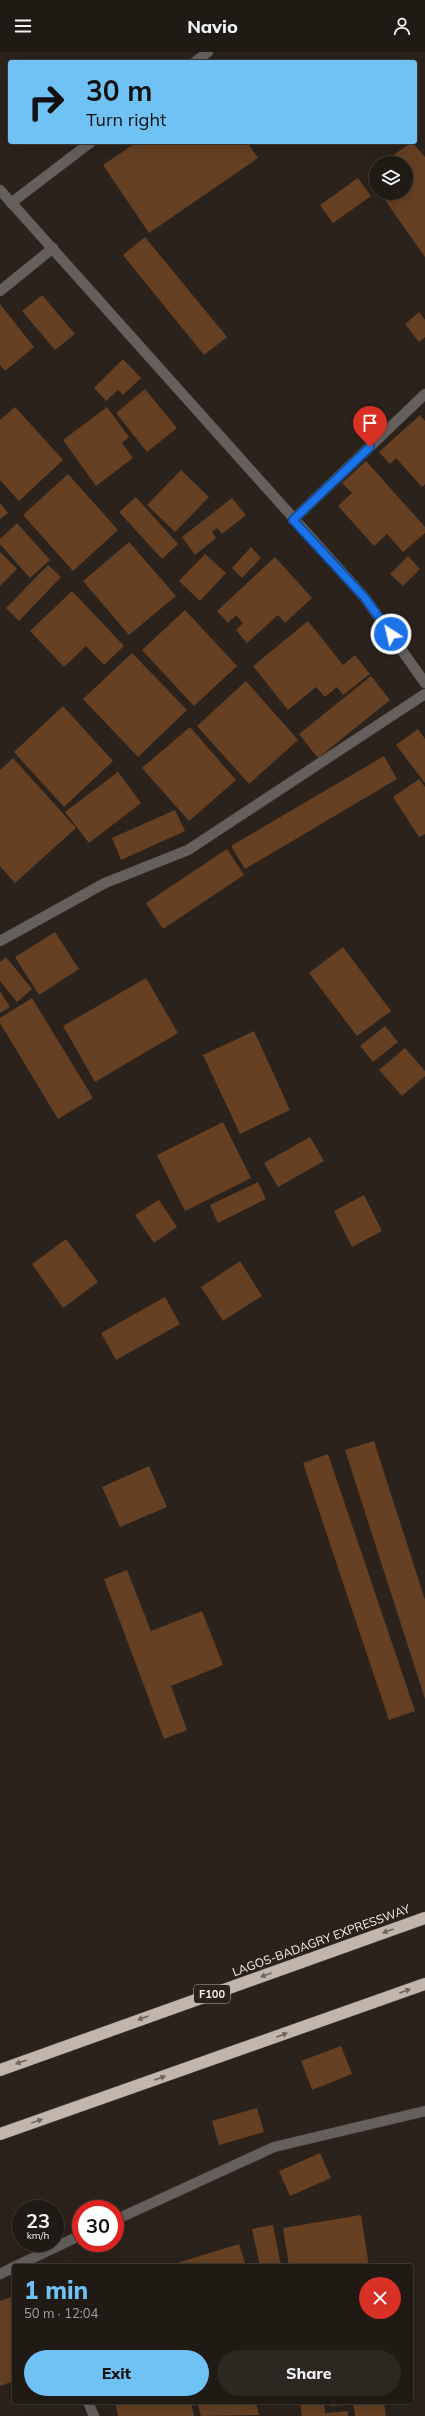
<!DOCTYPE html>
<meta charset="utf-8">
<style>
body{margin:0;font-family:Mulish,sans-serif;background:#2d2722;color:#f1f3f6;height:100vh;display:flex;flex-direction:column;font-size:15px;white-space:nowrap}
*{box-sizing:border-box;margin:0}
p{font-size:13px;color:#a2a1a0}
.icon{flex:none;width:22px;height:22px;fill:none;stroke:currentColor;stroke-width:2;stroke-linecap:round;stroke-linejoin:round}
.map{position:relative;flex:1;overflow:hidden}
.side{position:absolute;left:12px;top:2212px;width:401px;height:140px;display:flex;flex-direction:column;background:#201a14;border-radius:4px;box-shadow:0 4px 16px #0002,0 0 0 1px #3d3834}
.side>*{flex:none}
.top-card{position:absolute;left:8px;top:8px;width:409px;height:84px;border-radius:4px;box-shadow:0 4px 16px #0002,0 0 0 1px #3d3834;background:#70c1f4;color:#111;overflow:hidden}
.controls{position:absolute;left:369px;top:104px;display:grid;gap:8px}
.controls a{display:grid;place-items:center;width:44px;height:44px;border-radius:50%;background:#201a14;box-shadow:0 4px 16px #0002,0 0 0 1px #3d3834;font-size:20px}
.speed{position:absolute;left:12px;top:2148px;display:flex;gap:8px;font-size:20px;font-weight:700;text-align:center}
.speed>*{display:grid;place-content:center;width:52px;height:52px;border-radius:50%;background:#201a14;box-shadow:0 4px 16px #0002,0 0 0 1px #3d3834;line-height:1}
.speed small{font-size:10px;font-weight:400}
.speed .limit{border:6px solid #d22;background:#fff;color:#111}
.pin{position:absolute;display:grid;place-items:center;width:34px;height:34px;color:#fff;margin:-41px -17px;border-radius:50% 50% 50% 0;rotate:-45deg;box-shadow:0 0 4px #0007}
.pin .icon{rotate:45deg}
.me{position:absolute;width:44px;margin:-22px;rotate:325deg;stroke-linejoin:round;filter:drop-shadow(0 0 3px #0008)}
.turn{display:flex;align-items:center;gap:14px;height:84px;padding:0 12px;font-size:18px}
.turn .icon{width:52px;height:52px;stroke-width:2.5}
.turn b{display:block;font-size:28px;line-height:34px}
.round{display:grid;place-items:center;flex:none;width:42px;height:42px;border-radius:21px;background:#2d2722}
.headline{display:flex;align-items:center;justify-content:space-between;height:68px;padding:0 12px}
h1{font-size:24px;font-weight:800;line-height:30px;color:#70c1f4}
.primary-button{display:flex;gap:8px;margin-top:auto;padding:8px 12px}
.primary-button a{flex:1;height:46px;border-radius:24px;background:#70c1f4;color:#111;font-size:16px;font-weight:800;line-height:46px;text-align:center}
.primary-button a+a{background:#2d2722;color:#f1f3f6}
header{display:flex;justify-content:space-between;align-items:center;height:52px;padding:0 12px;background:#201a14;font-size:18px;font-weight:800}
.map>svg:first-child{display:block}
.building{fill:#654023}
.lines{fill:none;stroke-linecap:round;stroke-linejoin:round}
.street-casing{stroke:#473f38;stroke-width:11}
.highway-casing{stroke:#473f38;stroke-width:13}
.street{stroke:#65605d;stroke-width:10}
.highway{stroke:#c1b5ac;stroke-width:12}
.oneway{fill:#6e645c}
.route-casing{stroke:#114b97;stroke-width:10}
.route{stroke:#1a73e8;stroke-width:7}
.labels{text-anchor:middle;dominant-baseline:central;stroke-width:4;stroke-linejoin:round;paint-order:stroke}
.shield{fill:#2b221b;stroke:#b9b2ad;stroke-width:1}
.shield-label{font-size:11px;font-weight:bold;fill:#f6f0eb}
.street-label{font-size:12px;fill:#f6f0eb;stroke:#2b221b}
</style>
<header><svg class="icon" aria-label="menu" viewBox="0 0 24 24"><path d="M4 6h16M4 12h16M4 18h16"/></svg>Navio<svg class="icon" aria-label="person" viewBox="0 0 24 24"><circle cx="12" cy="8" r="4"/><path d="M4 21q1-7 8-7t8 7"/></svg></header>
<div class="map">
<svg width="425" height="2364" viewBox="0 0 425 2364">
<rect width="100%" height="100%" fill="#2b221b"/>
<!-- building -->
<g class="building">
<path d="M137,90H247L258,106L149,181L103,113Z"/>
<path d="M412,90L425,105V205L380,141H406V111H382Z"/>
<path d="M376,116V136L367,122Z"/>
<path d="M358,126L371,144L333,171L320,153Z"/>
<path d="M145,185L227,285L204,303L123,203Z"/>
<path d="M42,243L75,282L55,298L22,259Z"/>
<path d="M0,252L34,295L5,319L0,313Z"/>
<path d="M419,260L425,268V285L419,290L405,272Z"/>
<path d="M123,307L141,326L123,343L118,338L106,349L94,336Z"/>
<path d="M145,337L177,376L147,400L116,361Z"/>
<path d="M15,355L63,408L19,449L0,428V368Z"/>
<path d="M107,355L129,385L122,391L133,406L96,434L63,388Z"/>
<path d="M420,363L425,369V432L422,435L396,406L390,412L379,400Z"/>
<path d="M366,409L425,475V481L403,500L387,482L374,494L338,454L352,441L342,431Z"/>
<path d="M181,418L209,445L175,480L147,453Z"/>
<path d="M68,422L118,478L73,519L23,463Z"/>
<path d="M136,445L178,492L162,507L119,460Z"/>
<path d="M232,446L246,463L222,482L217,476L212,480L216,486L195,503L182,485Z"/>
<path d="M0,451L8,461L0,467Z"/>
<path d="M17,471L50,508L30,526L0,492V487Z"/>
<path d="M129,490L176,544L129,583L83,529Z"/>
<path d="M251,495L261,506L242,526L232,516Z"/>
<path d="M0,500L17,517L0,534Z"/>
<path d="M205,502L226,521L200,549L179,529Z"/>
<path d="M408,504L420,517L403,534L390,522Z"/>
<path d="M275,505L312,546L285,571L278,563L247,591L236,578L243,571L236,563L228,571L217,559Z"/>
<path d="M48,513L61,525L19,569L6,556Z"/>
<path d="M72,539L124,594L104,613L86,594L64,615L30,579Z"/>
<path d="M185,558L237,614L194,654L142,598Z"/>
<path d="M308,569L343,613L355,603L370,622L343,643L337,635L325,645L316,635L288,658L253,614Z"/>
<path d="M132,601L187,658L138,705L83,647Z"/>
<path d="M371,624L390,648L318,706L299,682Z"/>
<path d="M246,629L298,688L249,732L197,674Z"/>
<path d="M63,654L113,709L64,755L14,700Z"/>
<path d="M190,675L236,728L189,769L142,716Z"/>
<path d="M418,677L425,687V731L396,693Z"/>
<path d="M384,704L397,727L245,817L231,794Z"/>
<path d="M13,706L76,776L15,831L0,814V718Z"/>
<path d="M118,720L141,751L89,791L65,760Z"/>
<path d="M419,727L425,735V782L419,785L393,745Z"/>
<path d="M175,758L185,779L121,808L112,786Z"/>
<path d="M227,797L244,823L163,877L146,851Z"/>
<path d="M55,880L79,917L39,943L15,905Z"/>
<path d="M343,895L391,959L357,984L309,921Z"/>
<path d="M6,905L32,937L17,950L0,929V910Z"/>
<path d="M146,926L178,981L95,1030L63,974Z"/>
<path d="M0,939L10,955L0,961Z"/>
<path d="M32,946L93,1046L58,1067L0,971V966Z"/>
<path d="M385,974L398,990L373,1010L360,994Z"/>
<path d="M254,979L290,1058L240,1082L203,1003Z"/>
<path d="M405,996L425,1019V1024L402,1044L379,1018Z"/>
<path d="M223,1070L251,1126L185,1159L157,1103Z"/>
<path d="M310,1085L324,1109L278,1135L264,1111Z"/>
<path d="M258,1130L266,1147L218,1171L210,1153Z"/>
<path d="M364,1143L382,1179L352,1195L334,1159Z"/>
<path d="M159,1148L177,1175L154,1191L135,1163Z"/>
<path d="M66,1187L98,1230L63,1256L32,1212Z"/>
<path d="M240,1209L262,1244L223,1269L201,1235Z"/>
<path d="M165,1245L180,1272L116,1308L101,1281Z"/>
<path d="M374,1389L425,1548V1647L345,1398Z"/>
<path d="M328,1402L415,1659L389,1668L303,1411Z"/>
<path d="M149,1414L167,1455L120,1475L102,1435Z"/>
<path d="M127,1518L151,1579L202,1559L223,1613L171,1634L187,1678L164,1687L104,1527Z"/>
<path d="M341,1994L352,2022L312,2038L301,2009Z"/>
<path d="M257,2056L264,2080L219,2093L212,2069Z"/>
<path d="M320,2101L331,2126L290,2144L279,2119Z"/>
<path d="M361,2163L369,2214H289L283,2176Z"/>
<path d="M273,2173L281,2214H260L252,2177Z"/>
<path d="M239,2192L246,2214H178L177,2211Z"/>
<path d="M14,2244V2329L0,2334V2249Z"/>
<path d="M115,2350H191L194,2364H118Z"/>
<path d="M197,2350H256L259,2363L201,2364Z"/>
<path d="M300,2350H324L325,2361L348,2359V2364H302Z"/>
<path d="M330,2350H349V2353L330,2354Z"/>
<path d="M353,2350H384L386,2364H355Z"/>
</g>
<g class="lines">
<!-- street casing -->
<g class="street-casing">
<g id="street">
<path d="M195,10L208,0"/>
<path d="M0,138L365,546L425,631"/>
<path d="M11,151L91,90"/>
<path d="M0,239L53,196"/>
<path d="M293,468L425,342"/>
<path d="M0,889L105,831L188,798L425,642"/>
<path d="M115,2168L274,2095L425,2059"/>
<path d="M16,2214L81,2183"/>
<path d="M0,2222L14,2215"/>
<path d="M88,2350L94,2364"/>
</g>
</g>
<!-- highway casing -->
<g class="highway-casing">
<g id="highway">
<path d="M0,2018L425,1866"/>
<path d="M0,2082L425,1932"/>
</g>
</g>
<!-- street -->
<use href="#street" class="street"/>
<!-- highway -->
<use href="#highway" class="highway"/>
</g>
<!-- one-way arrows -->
<defs><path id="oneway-solid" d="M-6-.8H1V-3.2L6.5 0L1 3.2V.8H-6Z"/></defs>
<g class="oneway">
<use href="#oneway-solid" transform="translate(388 1879) rotate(160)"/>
<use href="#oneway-solid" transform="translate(266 1923) rotate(160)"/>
<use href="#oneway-solid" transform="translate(405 1939) rotate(-20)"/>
<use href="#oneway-solid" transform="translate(143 1966) rotate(160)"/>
<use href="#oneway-solid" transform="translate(282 1983) rotate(-20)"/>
<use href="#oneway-solid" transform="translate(21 2010) rotate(160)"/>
<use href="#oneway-solid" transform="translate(160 2026) rotate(-20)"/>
<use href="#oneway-solid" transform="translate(37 2069) rotate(-19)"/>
</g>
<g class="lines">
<!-- route casing -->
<g class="route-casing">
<path id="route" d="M370,395L293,468L365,546L391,582"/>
</g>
<!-- route -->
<use href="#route" class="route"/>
</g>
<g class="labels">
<!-- shield labels -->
<rect class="shield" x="194" y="1933" width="36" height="18" rx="3"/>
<g class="shield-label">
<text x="212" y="1942">F100</text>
</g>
<!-- street labels -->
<g class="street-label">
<text transform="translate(321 1888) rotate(-20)">LAGOS-BADAGRY EXPRESSWAY</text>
</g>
</g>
</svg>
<div class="controls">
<a><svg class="icon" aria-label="layers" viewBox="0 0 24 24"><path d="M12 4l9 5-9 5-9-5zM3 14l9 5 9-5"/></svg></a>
</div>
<div class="speed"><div>23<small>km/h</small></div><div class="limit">30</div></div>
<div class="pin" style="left:370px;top:395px;background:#d93025"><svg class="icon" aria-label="arrive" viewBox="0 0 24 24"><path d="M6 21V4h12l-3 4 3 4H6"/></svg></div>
<svg class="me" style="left:391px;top:582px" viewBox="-20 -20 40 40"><circle r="17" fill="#1a73e8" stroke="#fff" stroke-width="3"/><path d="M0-11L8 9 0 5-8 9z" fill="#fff"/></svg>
<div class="top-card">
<div class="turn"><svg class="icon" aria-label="right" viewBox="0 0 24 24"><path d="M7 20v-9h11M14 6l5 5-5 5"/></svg><div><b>30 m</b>Turn right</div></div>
</div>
<section class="side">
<div class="headline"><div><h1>1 min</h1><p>50 m · 12:04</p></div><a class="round" style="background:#d93025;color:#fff"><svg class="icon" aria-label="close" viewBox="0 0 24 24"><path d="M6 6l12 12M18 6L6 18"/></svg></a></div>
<div class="primary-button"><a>Exit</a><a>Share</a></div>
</section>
</div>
